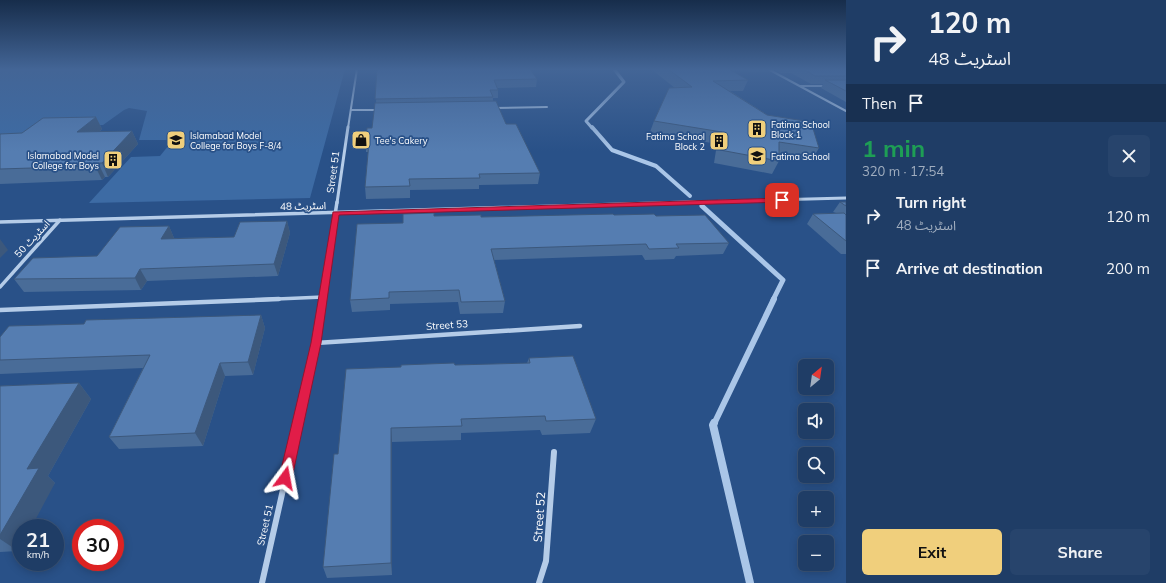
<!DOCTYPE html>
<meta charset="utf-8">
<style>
body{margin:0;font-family:Mulish,"Noto Sans Arabic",sans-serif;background:#27446c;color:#f1f3f6;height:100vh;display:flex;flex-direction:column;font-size:15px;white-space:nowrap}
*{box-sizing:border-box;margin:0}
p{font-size:13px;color:#a1aebf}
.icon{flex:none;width:22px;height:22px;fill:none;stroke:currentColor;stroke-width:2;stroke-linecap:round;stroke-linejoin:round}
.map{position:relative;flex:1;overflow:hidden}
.details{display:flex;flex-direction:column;background:#1f3d66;width:320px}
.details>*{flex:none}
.hud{background:#1f3d66;color:#f1f3f6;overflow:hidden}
.needle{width:26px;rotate:29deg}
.tools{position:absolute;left:798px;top:359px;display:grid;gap:8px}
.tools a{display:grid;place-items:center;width:36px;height:36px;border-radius:6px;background:#1f3d66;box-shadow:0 2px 10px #0003,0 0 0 1px #3c567a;font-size:20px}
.speed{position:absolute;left:12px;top:519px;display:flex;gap:8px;font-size:20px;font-weight:700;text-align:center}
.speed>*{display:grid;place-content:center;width:52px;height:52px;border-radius:50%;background:#1f3d66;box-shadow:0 2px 10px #0003,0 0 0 1px #3c567a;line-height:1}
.speed small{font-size:10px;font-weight:400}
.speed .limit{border:6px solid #d22;background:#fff;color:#111}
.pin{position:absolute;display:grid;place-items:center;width:34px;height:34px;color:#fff;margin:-17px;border-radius:8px;box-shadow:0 2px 6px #0006}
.me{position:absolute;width:44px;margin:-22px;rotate:13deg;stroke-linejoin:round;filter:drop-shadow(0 0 3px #0008)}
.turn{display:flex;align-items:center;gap:14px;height:84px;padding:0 16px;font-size:18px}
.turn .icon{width:52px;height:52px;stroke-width:2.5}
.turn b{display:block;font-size:28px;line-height:34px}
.then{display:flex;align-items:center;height:38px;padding:0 16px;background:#0003;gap:8px;font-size:15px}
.round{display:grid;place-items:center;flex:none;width:42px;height:42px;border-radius:6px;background:#27446c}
.summary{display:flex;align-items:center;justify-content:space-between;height:68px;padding:0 16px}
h1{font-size:24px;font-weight:700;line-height:30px;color:#1e9e55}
.action{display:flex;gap:8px;margin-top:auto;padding:8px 16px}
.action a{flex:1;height:46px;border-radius:6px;background:#f0cf7c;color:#111;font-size:16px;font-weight:700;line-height:46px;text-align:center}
.action a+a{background:#27446c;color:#f1f3f6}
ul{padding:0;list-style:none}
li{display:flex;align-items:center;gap:12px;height:52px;padding:0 16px}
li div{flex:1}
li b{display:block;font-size:15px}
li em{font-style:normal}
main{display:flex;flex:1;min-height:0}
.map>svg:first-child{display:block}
.green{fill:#3d6ba4}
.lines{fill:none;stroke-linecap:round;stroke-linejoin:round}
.stream-far4{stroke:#aac6e8;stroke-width:3}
.stream-far3{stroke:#aac6e8;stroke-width:4}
.stream-far2{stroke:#aac6e8;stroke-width:5}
.stream-far1{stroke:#aac6e8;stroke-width:6}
.stream{stroke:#aac6e8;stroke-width:8}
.street-far4{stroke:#b5cce8;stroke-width:2}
.street-far3{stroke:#b5cce8;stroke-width:3}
.street-far2{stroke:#b5cce8;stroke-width:3.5}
.street-far1{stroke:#b5cce8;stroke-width:4.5}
.street{stroke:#b5cce8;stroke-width:6}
.wall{fill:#496c98}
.shaded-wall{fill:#3c587c}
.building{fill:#557db1;stroke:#3c587c}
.route{fill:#e11d48;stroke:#92132f}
.labels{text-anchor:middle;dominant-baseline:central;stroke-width:3.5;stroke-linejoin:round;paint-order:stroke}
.far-poi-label{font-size:9px;fill:#fff;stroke:#295188;text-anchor:start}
.street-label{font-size:10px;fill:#fff;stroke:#295188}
.near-street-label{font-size:12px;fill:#fff;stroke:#295188}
</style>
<main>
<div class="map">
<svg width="846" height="583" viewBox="0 0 846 583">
<rect width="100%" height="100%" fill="#295188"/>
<!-- green -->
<path class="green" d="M0,69H345L310,198L89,203L131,157L160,156L173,140H139L147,111L129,108L124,110L103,125L49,126L31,139L0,140Z"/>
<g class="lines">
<!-- stream-far4 -->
<path class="stream-far4" d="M592,128L586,121L624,82L614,69"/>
<!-- stream-far3 -->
<path class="stream-far3" d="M592,127L612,150L656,166L690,196"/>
<!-- stream-far2 -->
<path class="stream-far2" d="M702,206L783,280L773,300"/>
<!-- stream-far1 -->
<path class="stream-far1" d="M714,424L774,299"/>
<!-- stream -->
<path class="stream" d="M714,423L713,425L750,583"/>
<!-- street-far4 -->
<g class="street-far4">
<path d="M768,69L846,111"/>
<path d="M800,86H827"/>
<path d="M493,108L547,107"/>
<path d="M351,110H378"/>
<path d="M348,128L357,69"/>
</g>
<!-- street-far3 -->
<g class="street-far3">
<path d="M337,203L348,127"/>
<path d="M660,203L846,198"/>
</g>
<!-- street-far2 -->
<g class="street-far2">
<path d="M0,222L695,202"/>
<path d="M0,287L60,220"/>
<path d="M254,300L323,297"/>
<path d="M322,300L337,202"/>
</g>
<!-- street-far1 -->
<g class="street-far1">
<path d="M0,310L279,299"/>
<path d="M316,343L580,326"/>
<path d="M298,424L316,343L323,299"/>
</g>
<!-- street -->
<g class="street">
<path d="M262,583L298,423"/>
<path d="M539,583L546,561L554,452"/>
</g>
</g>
<!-- wall -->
<g class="wall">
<path d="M377,69L537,79L536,87L498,88V98H493V101L506,124L540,173L538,184L479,185V189L410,190V198L366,199L365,187L368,152H366V142L372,128L376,103Z"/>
<path d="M651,69H770L769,72L732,71L748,80L743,91H730L819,148L811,161L779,155V161L772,174L714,163L717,144L650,132L654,121L675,88Z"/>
<path d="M774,69H846V102L821,88L823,84H811L791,73H780Z"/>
<path d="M96,117L102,129L99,132L132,131L138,144L108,177H105L102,180L0,184V134L22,133Z"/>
<path d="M840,202H846V254H841L807,224L813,214L836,213L833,212Z"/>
<path d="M614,215L656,216L729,243L723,254L676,256L674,259L645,260L642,255L494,260L505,301L503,313L460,314L458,302L390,304V310L352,312L350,300L403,223L434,216L481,217Z"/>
<path d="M287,221L290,233L278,276L147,281L141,290L24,292L14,279L97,256L169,226L174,238L234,237Z"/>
<path d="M261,315L265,328L253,375L225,376L203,446L119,449L109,437L143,368L0,374V337Z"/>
<path d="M529,358L596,419L590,433L542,435L540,430L461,433V440L392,442V575L327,578L323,567L338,454L455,365L527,363Z"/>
<path d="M79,383L91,399L48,476L55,483L21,528V545L18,551L0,552V386Z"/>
</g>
<!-- shaded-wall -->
<g class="shaded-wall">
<path d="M96,117L102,129L84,145L77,132Z"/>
<path d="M132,131L138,144L108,177L102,163Z"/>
<path d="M98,163L105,177L102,180L95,166Z"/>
<path d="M287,221L290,233L278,276L274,264Z"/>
<path d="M169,226L174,238L166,251L161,239Z"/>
<path d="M0,239L8,250L0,258Z"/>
<path d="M140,269L147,281L141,290L135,278Z"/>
<path d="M261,315L265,328L253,375L248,362Z"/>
<path d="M220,363L225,376L203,446L195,433Z"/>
<path d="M79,383L91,399L48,476L55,483L31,528H21V545L18,551L0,539V535L27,469Z"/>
<path d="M391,428L392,442V575L391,563Z"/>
</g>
<!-- building -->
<g class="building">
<path d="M377,69H530L537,79L494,80L498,90H490L493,97L375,99Z"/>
<path d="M668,69H729L748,80L713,81L767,115L811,122L819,148L779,142V161L720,150L722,132L654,121L669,88L692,87Z"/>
<path d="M803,69H846V76H815Z"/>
<path d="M825,80H846V91Z"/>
<path d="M496,101L506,124H516L540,173L479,174L480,178L409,179L410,186L365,187L369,142H366L367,128H372L375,103Z"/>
<path d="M96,117L77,132L132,131L102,163H98L95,166L0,169V134L22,133L43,118Z"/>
<path d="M840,202H846V206Z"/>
<path d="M434,213V216L481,215V217L613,214L614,215L654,214L656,216L705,215L729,243L676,244L679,248L649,249L646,244L491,249L505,301L461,302L459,290L389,292V298L350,300L357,224L403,223V214Z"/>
<path d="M844,213L846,215V241L813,214Z"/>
<path d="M287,221L274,264L140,269L135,278L14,279L33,258L97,256L120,227L169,226L161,239L234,237L240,222Z"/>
<path d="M261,315L248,362L220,363L195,433L109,437L150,355L0,360V337L9,326L84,324L86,320Z"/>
<path d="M573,356L596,419L546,421L545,416L461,419L462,426L391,428V563L323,567L334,454H338L346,369L401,367V365L454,363L455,365L530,363L529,358Z"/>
<path d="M79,383L27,469L39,468L0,535V386Z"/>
</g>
<!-- sky -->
<linearGradient id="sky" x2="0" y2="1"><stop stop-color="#172d4b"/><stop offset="0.46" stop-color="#436596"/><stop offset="1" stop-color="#436596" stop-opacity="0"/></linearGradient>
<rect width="846" height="151" fill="url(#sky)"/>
<!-- route -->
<path class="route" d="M782,198H785V202L339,215L321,343L292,478L290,482L285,484L281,482L279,478L311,343L333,212Z"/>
<!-- icons -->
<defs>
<g id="building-square" transform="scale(1)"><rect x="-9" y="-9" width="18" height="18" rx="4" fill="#f0cf7c" stroke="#295188"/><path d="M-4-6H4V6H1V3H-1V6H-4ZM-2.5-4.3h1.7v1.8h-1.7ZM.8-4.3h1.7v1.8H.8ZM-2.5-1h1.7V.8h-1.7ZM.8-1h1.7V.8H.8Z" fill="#111"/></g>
<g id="university-square" transform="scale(1)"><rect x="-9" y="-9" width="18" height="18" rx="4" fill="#f0cf7c" stroke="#295188"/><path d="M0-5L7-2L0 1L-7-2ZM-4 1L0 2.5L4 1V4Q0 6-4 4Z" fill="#111"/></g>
<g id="shop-square" transform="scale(1)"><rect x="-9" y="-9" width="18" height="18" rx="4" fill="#f0cf7c" stroke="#295188"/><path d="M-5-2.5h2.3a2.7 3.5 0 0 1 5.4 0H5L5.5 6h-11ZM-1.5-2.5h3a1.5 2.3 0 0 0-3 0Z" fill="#111"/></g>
<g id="school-square" transform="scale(1)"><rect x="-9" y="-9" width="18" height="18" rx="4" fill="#f0cf7c" stroke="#295188"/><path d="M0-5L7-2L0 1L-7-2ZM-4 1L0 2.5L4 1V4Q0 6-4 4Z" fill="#111"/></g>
</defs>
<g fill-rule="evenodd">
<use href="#building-square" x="757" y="129"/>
<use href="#university-square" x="176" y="140"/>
<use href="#shop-square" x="361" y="140"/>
<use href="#building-square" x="719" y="141"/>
<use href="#school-square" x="757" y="156"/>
<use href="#building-square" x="113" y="160"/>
</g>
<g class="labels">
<!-- far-poi labels -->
<g class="far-poi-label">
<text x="771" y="124">Fatima School<tspan x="771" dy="10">Block 1</tspan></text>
<text x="190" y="135">Islamabad Model<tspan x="190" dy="10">College for Boys F-8/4</tspan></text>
<text x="705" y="136" text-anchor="end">Fatima School<tspan x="705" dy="10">Block 2</tspan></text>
<text x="375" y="140">Tee's Cakery</text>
<text x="99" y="155" text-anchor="end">Islamabad Model<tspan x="99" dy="10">College for Boys</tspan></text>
<text x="771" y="156">Fatima School</text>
</g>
<!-- street labels -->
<g class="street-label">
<text transform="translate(333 172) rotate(-82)">Street 51</text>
<text transform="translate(303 206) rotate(-1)">اسٹریٹ 48</text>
<text transform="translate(32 239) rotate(-47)">اسٹریٹ 50</text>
<text transform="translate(447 325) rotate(-4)">Street 53</text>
<text transform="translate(265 525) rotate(-77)">Street 51</text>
</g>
<!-- near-street labels -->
<g class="near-street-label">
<text transform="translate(539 517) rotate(-86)">Street 52</text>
</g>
</g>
</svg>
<div class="tools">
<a><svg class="needle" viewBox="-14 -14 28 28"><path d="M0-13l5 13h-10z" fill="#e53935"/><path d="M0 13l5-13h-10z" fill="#a1aebf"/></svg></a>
<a><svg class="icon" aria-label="sound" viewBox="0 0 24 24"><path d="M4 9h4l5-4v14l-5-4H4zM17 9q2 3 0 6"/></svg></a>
<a><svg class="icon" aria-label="search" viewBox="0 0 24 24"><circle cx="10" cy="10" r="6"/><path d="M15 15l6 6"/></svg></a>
<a>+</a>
<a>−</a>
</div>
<div class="speed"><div>21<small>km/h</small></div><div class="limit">30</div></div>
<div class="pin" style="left:782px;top:200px;background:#d93025"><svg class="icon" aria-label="arrive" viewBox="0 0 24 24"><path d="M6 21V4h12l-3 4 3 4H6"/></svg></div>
<svg class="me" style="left:285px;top:478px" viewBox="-20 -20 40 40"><path d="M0-17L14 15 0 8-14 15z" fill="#e11d48" stroke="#fff" stroke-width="4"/></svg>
</div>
<section class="details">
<div class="hud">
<div class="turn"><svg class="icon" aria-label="right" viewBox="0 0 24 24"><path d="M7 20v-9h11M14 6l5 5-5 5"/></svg><div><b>120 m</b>اسٹریٹ 48</div></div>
<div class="then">Then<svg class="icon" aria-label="arrive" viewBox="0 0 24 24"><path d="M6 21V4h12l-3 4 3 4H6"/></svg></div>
</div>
<div class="summary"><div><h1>1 min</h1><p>320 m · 17:54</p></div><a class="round"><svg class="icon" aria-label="close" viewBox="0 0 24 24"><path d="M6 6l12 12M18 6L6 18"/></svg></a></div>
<ul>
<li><svg class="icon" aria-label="right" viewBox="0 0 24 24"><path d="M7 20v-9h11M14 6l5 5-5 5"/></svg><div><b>Turn right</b><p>اسٹریٹ 48</p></div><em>120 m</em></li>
<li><svg class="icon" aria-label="arrive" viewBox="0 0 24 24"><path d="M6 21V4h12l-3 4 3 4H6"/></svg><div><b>Arrive at destination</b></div><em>200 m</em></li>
</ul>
<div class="action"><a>Exit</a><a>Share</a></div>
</section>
</main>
